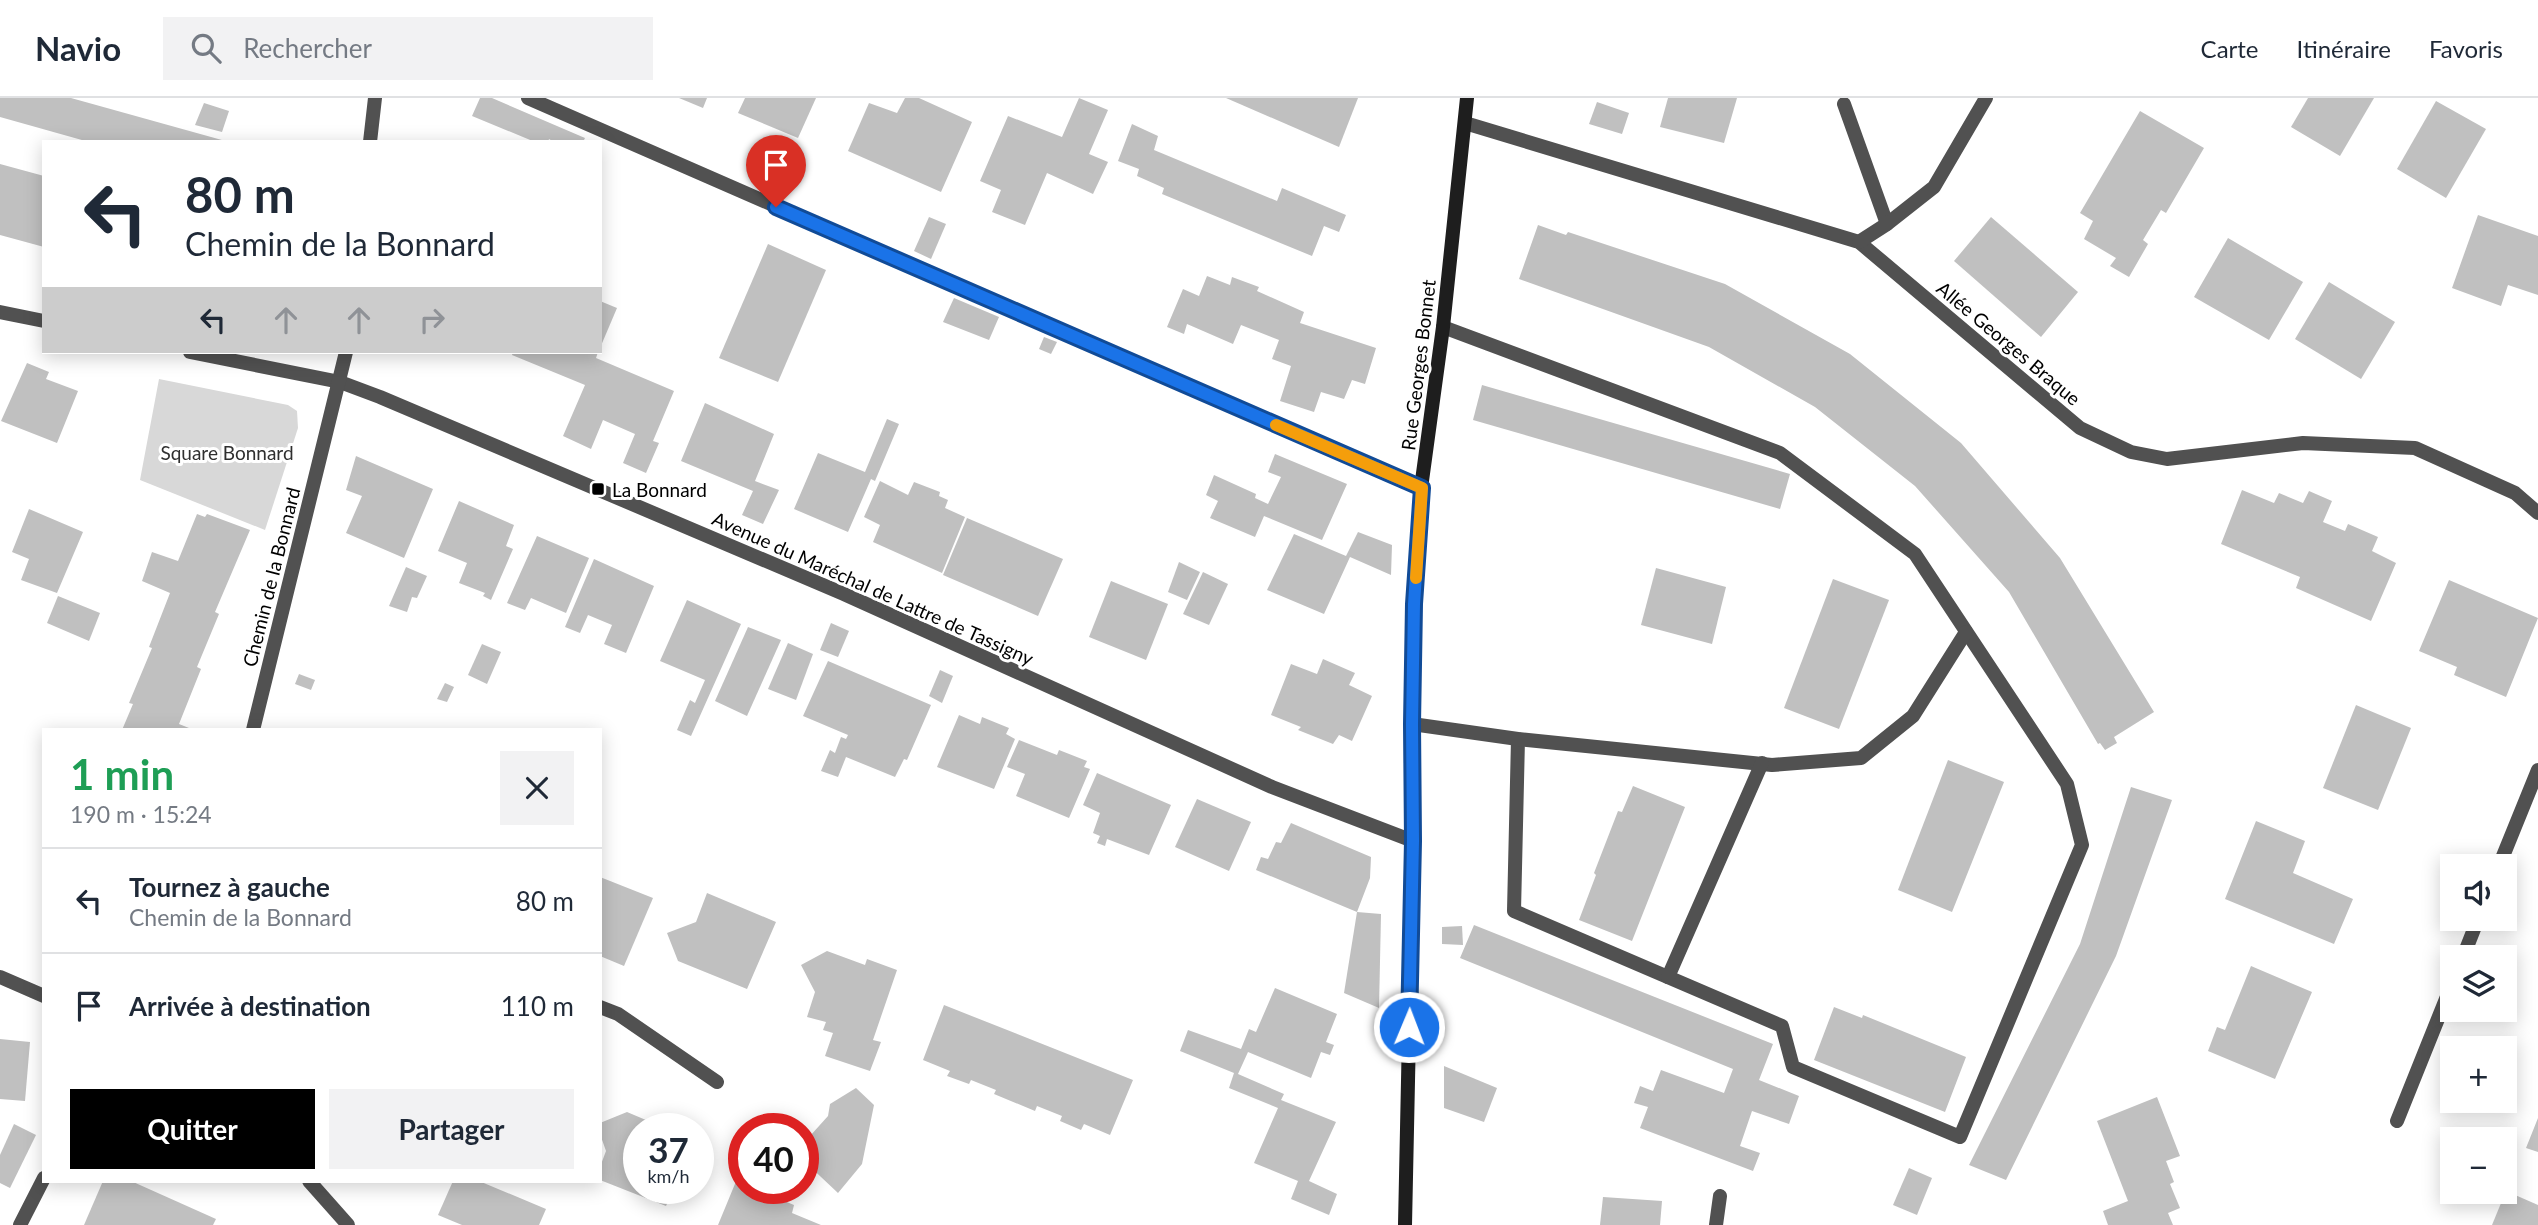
<!DOCTYPE html>
<html lang="fr">
<meta charset="utf-8">
<style>
body{margin:0;font-family:Lato,sans-serif;background:#f2f2f3;color:#1f2937;height:100vh;display:flex;flex-direction:column;font-size:26px;white-space:nowrap}
*{box-sizing:border-box;margin:0}
p{font-size:23px;color:#747a83}
.icon{flex:none;width:38px;height:38px;fill:none;stroke:currentColor;stroke-width:2;stroke-linecap:round;stroke-linejoin:round}
.map{position:relative;flex:1;overflow:hidden}
.panel{position:absolute;left:42px;top:630px;width:560px;height:455px;display:flex;flex-direction:column;background:#fff;border-radius:0px;box-shadow:0 4px 18px #0003}
.panel>*{flex:none}
.banner{position:absolute;left:42px;top:42px;width:560px;height:214px;border-radius:0px;box-shadow:0 4px 18px #0003;background:#fff;color:#1f2937;overflow:hidden}
.controls{position:absolute;left:2440px;top:756px;display:grid;gap:14px}
.controls a{display:grid;place-items:center;width:77px;height:77px;border-radius:0px;background:#fff;box-shadow:0 4px 18px #0003;font-size:35px}
.speed{position:absolute;left:623px;top:1015px;display:flex;gap:14px;font-size:35px;font-weight:700;text-align:center}
.speed>*{display:grid;place-content:center;width:91px;height:91px;border-radius:50%;background:#fff;box-shadow:0 4px 18px #0003;line-height:1}
.speed small{font-size:18px;font-weight:400}
.speed .limit{border:10px solid #d22;background:#fff;color:#111}
.pin{position:absolute;display:grid;place-items:center;width:60px;height:60px;color:#fff;margin:-72px -30px;border-radius:50% 50% 50% 0;rotate:-45deg;box-shadow:0 0 7px #0007}
.pin .icon{rotate:45deg}
.me{position:absolute;width:77px;margin:-38px;rotate:1deg;stroke-linejoin:round;filter:drop-shadow(0 0 5px #0008)}
.turn{display:flex;align-items:center;gap:24px;height:147px;padding:0 28px;font-size:32px}
.turn .icon{width:91px;height:91px;stroke-width:2.5}
.turn b{display:block;font-size:49px;line-height:60px}
.lanes{display:flex;align-items:center;height:66px;padding:0 28px;background:#0003;justify-content:center;gap:35px;direction:ltr}
.lanes .off{opacity:.35}
.round{display:grid;place-items:center;flex:none;width:74px;height:74px;border-radius:0px;background:#f2f2f3}
.head{display:flex;align-items:center;justify-content:space-between;height:119px;padding:0 28px}
h1{font-size:42px;font-weight:700;line-height:52px;color:#1e9e55}
.primary-button{display:flex;gap:14px;margin-top:auto;padding:14px 28px}
.primary-button a{flex:1;height:80px;border-radius:0px;background:#000;color:#fff;font-size:28px;font-weight:700;line-height:80px;text-align:center}
.primary-button a+a{background:#f2f2f3;color:#1f2937}
ul{padding:0;list-style:none}
li{display:flex;align-items:center;gap:21px;height:105px;padding:0 28px;border-top:2px solid #e0e1e3}
li div{flex:1}
li b{display:block;font-size:26px}
li em{font-style:normal}
header{display:flex;align-items:center;gap:42px;box-sizing:border-box;height:98px;padding:0 35px;background:#fff;border-bottom:2px solid #e0e1e3}
header strong{font-size:33px}
nav{display:flex;gap:38px;margin-inline-start:auto;font-size:24px}
.search{width:490px;height:63px;background:#f2f2f3;display:flex;align-items:center;gap:18px;box-sizing:border-box;padding:0 24px;border-radius:0px;color:#747a83;font-size:26px}
.map>svg:first-child{display:block}
.green{fill:#d8d8d8}
.building{fill:#c0c0c0}
.lines{fill:none;stroke-linecap:round;stroke-linejoin:round}
.lane{stroke:#515151;stroke-width:14}
.street{stroke:#515151;stroke-width:14}
.secondary{stroke:#1e1e1e;stroke-width:14}
.route-casing{stroke:#114b97;stroke-width:18}
.route{stroke:#1a73e8;stroke-width:12}
.slow{stroke:#f59e0b;stroke-width:12}
.poi-dot{fill:#000;stroke:#fff;stroke-width:2.5}
.labels{text-anchor:middle;dominant-baseline:central;stroke-width:6;stroke-linejoin:round;paint-order:stroke}
.street-label{font-size:19px;fill:#000;stroke:#fff}
.park-label{font-size:19px;fill:#2f2f2f;stroke:#fff}
.poi-label{font-size:19px;fill:#000;stroke:#fff;text-anchor:start}
</style>
<header>
<strong>Navio</strong>
<div class="search"><svg class="icon" aria-label="search" viewBox="0 0 24 24"><circle cx="10" cy="10" r="6"/><path d="M15 15l6 6"/></svg>Rechercher</div>
<nav><a>Carte</a><a>Itinéraire</a><a>Favoris</a></nav>
</header>
<div class="map">
<svg width="2538" height="1127" viewBox="0 0 2538 1127">
<rect width="100%" height="100%" fill="#fff"/>
<!-- green -->
<path class="green" d="M159,281L288,307L297,313L298,330L265,432L140,382Z"/>
<!-- building -->
<g class="building">
<path d="M0,0H71L229,44H89L0,19Z"/>
<path d="M480,0H492L585,40L583,44H554L549,41L548,44H535L472,18Z"/>
<path d="M679,0H707L703,10Z"/>
<path d="M745,0H816L798,40L738,15Z"/>
<path d="M905,0H919L972,24L941,94L848,53L869,5L897,15Z"/>
<path d="M1079,0L1108,12L1089,56L1108,64L1093,96L1047,75L1025,127L992,114L1001,92L980,83L1008,18L1062,39Z"/>
<path d="M1226,0H1358L1339,49Z"/>
<path d="M1668,0H1737L1724,45L1660,29Z"/>
<path d="M2308,0H2374L2340,58L2291,29Z"/>
<path d="M2436,3L2486,31L2446,100L2397,71Z"/>
<path d="M1597,4L1629,15L1622,36L1589,26Z"/>
<path d="M204,5L229,13L222,34L195,27Z"/>
<path d="M2140,13L2204,50L2166,115L2161,112L2143,142L2148,146L2129,179L2110,168L2116,160L2084,141L2093,123L2080,115Z"/>
<path d="M1132,26L1158,38L1154,52L1277,103L1282,90L1346,117L1339,134L1324,128L1312,158L1162,96L1164,90L1137,78L1139,71L1118,63Z"/>
<path d="M0,66L44,78V149L0,137Z"/>
<path d="M2478,117L2538,138V197L2508,187L2501,208L2452,190Z"/>
<path d="M929,119L946,126L931,161L914,153Z"/>
<path d="M1991,119L2078,194L2041,239L1954,163Z"/>
<path d="M1538,127L1566,137L1568,134L1725,186L1850,256L1961,345L2060,460L2154,614L2114,639L2117,645L2105,652L2100,645L2098,646L2009,494L1915,388L1815,309L1709,249L1519,181Z"/>
<path d="M2228,140L2303,184L2269,242L2194,199Z"/>
<path d="M768,146L826,172L778,284L719,260Z"/>
<path d="M1207,178L1230,187L1232,179L1259,189L1257,193L1304,214L1300,225L1376,250L1365,286L1352,282L1344,301L1321,294L1314,314L1280,303L1291,268L1272,261L1279,242L1241,227L1233,246L1187,226L1184,236L1167,229L1183,191L1199,198Z"/>
<path d="M2329,184L2395,224L2361,281L2295,241Z"/>
<path d="M954,200L999,219L989,242L943,224Z"/>
<path d="M600,203L617,210L600,250Z"/>
<path d="M1044,239L1057,244L1051,256L1039,251Z"/>
<path d="M513,254H598L596,260L674,293L653,343L659,345L646,375L623,365L635,336L603,322L591,351L563,338L585,287L512,257Z"/>
<path d="M27,265L49,274L46,281L78,293L57,345L1,323Z"/>
<path d="M1482,287L1790,376L1780,411L1473,322Z"/>
<path d="M705,305L774,336L755,383L779,392L763,426L742,417L753,393L681,363Z"/>
<path d="M887,321L899,326L875,383L871,381L848,434L794,411L818,355L865,374Z"/>
<path d="M1275,356L1347,386L1322,442L1264,418L1255,439L1210,420L1218,403L1206,397L1214,377L1256,396L1255,400L1268,406L1281,379L1268,374Z"/>
<path d="M356,358L433,391L404,460L346,435L362,398L346,392Z"/>
<path d="M880,383L908,397L914,384L940,394L939,398L948,402L945,410L965,419L942,475L873,444L880,427L864,419Z"/>
<path d="M2242,392L2274,405L2279,395L2303,405L2309,393L2332,403L2323,424L2345,433L2348,426L2378,439L2372,453L2396,465L2371,523L2296,490L2300,479L2221,446Z"/>
<path d="M459,403L514,427L506,448L513,451L491,502L483,498L485,495L459,485L467,465L438,453Z"/>
<path d="M29,411L83,434L57,495L21,482L29,461L12,454Z"/>
<path d="M197,416L205,419L207,416L250,432L215,514L219,516L197,569L201,571L179,626L194,632H122L133,606L129,605L152,550L149,549L170,495L142,483L152,454L178,463Z"/>
<path d="M967,420L1063,461L1038,518L943,477Z"/>
<path d="M1358,434L1392,447L1391,477L1350,459L1324,516L1267,492L1294,436L1346,458Z"/>
<path d="M537,438L589,460L566,515L531,500L525,512L507,505Z"/>
<path d="M594,461L654,488L626,555L604,546L612,527L588,517L580,535L565,529Z"/>
<path d="M1179,464L1200,474L1187,502L1168,494Z"/>
<path d="M406,469L427,478L417,500L412,499L407,514L389,508Z"/>
<path d="M1656,470L1726,489L1712,546L1641,527Z"/>
<path d="M1203,474L1228,486L1209,527L1183,516Z"/>
<path d="M1833,481L1889,502L1839,631L1784,610Z"/>
<path d="M2449,482L2538,520L2506,599L2454,577L2457,569L2419,553Z"/>
<path d="M1111,483L1168,506L1146,562L1089,539Z"/>
<path d="M58,498L100,515L89,543L47,525Z"/>
<path d="M687,502L741,526L691,638L677,632L690,602L695,605L705,582L660,563Z"/>
<path d="M831,525L849,533L838,559L820,552Z"/>
<path d="M748,529L781,542L747,618L715,603Z"/>
<path d="M788,545L813,556L796,602L768,591Z"/>
<path d="M482,546L501,554L487,586L468,577Z"/>
<path d="M1323,561L1355,575L1349,587L1372,598L1352,643L1339,637L1333,646L1298,632L1301,629L1271,617L1291,566L1317,576Z"/>
<path d="M828,563L931,607L907,662L904,661L895,679L846,659L838,679L821,673L830,652L835,655L841,639L846,641L848,637L803,618Z"/>
<path d="M940,572L953,578L942,605L929,598Z"/>
<path d="M299,576L315,582L311,592L295,586Z"/>
<path d="M445,585L454,589L447,604L437,601Z"/>
<path d="M2356,607L2411,630L2378,712L2323,690Z"/>
<path d="M959,617L980,626L982,619L1009,630L1006,636L1015,641L994,691L937,669Z"/>
<path d="M1019,642L1057,657L1059,652L1087,663L1084,669L1090,671L1069,720L1016,698L1025,676L1007,669Z"/>
<path d="M1948,662L2004,684L1952,814L1898,792Z"/>
<path d="M1097,675L1171,707L1149,757L1107,741L1105,748L1097,745L1100,738L1093,735L1100,715L1083,707Z"/>
<path d="M1633,688L1685,709L1632,843L1579,822L1596,777L1594,775L1618,713L1622,714Z"/>
<path d="M2131,689L2172,702L2116,858L2006,1082L1969,1067L2080,846Z"/>
<path d="M1197,701L1251,724L1229,773L1175,749Z"/>
<path d="M2256,723L2305,743L2293,775L2353,801L2334,846L2225,801Z"/>
<path d="M1291,725L1371,759L1370,780L1357,814L1256,772L1261,759L1268,761L1276,744L1281,745Z"/>
<path d="M600,779L653,800L624,868L600,858Z"/>
<path d="M707,795L776,824L747,891L678,863L667,835L696,824Z"/>
<path d="M1357,814L1381,816L1379,910L1344,895Z"/>
<path d="M1474,827L1773,946L1759,982L1799,998L1789,1026L1752,1013L1740,1048L1760,1055L1753,1073L1640,1030L1648,1009L1634,1005L1640,988L1653,993L1661,972L1724,995L1733,971L1460,860Z"/>
<path d="M1462,828L1463,847L1442,846V829Z"/>
<path d="M827,853L865,867L867,861L897,872L873,942L881,944L870,973L825,958L833,935L823,932L826,924L807,919L815,894L801,867Z"/>
<path d="M2251,868L2312,894L2275,981L2208,953L2217,929L2225,932Z"/>
<path d="M1275,890L1337,916L1326,944L1334,947L1330,957L1321,954L1311,980L1248,954L1238,976L1284,996L1281,1002L1336,1024L1309,1083L1337,1096L1329,1117L1291,1101L1298,1083L1254,1065L1278,1010L1229,990L1234,975L1180,953L1188,932L1241,951L1249,931L1256,934Z"/>
<path d="M944,907L1133,982L1110,1037L1084,1026L1081,1032L1060,1023L1062,1018L1037,1008L1035,1013L994,996L996,992L971,982L969,986L947,978L950,973L923,962Z"/>
<path d="M1834,909L1862,920L1863,917L1966,959L1945,1014L1814,962Z"/>
<path d="M0,941L30,944L25,1003L0,1001Z"/>
<path d="M1444,968L1497,990L1484,1024L1444,1010Z"/>
<path d="M856,990L874,1007L862,1066L838,1095L803,1062V1039L807,1035L810,1038L828,1018L830,1006Z"/>
<path d="M2157,999L2180,1058L2166,1063L2174,1084L2170,1086L2180,1110L2168,1115L2173,1127H2108L2103,1113L2128,1103L2097,1023Z"/>
<path d="M627,1014L653,1025L650,1031H639V1090H674L666,1108L600,1082V1069L606,1053L600,1036V1025Z"/>
<path d="M2538,1020V1054L2526,1050Z"/>
<path d="M14,1026L36,1037L10,1090L0,1085V1057Z"/>
<path d="M744,1064V1090H780L782,1102L794,1107L792,1115L821,1127H718Z"/>
<path d="M1909,1070L1932,1080L1917,1117L1893,1107Z"/>
<path d="M103,1083H131L216,1121L213,1127H84Z"/>
<path d="M453,1083H479L546,1111L539,1127H462L438,1117Z"/>
<path d="M2506,1093L2538,1107V1127H2492Z"/>
<path d="M1603,1099L1662,1103L1660,1127H1600Z"/>
</g>
<g class="lines">
<!-- lane -->
<g class="lane">
<path d="M528,0L1421,390"/>
<path d="M1844,6L1887,126"/>
<path d="M1443,229L1780,355L1915,456L2067,686L2082,747L1960,1039L1793,969L1782,928L1514,813L1518,641"/>
<path d="M1412,626L1518,641L1772,667L1861,660L1913,618L1966,534"/>
<path d="M1668,879L1762,665"/>
<path d="M1716,1127L1720,1098"/>
</g>
<!-- street -->
<g class="street">
<path d="M1465,25L1859,144L2080,330L2131,354L2167,361L2303,345L2415,350L2515,395L2538,415"/>
<path d="M370,44L375,0"/>
<path d="M1859,144L1887,126L1934,89L1986,0"/>
<path d="M0,214L44,223"/>
<path d="M190,254L340,284L380,299L844,496L1272,689L1413,743"/>
<path d="M253,632L346,254"/>
<path d="M2499,768L2538,672"/>
<path d="M2463,859L2478,821"/>
<path d="M0,879L44,898"/>
<path d="M600,909L618,916L717,984"/>
<path d="M2397,1023L2452,886"/>
<path d="M309,1083L348,1127"/>
<path d="M20,1127L44,1080"/>
</g>
<!-- secondary -->
<path class="secondary" d="M1405,1127L1413,743L1412,626L1414,506L1421,390L1443,229L1467,0"/>
</g>
<g class="lines">
<!-- route casing -->
<g class="route-casing">
<path id="route" d="M776,109L1422,390L1414,506L1412,626L1413,743L1409,929"/>
</g>
<!-- route -->
<use href="#route" class="route"/>
<!-- slow -->
<path class="slow" d="M1276,327L1422,390L1416,480"/>
</g>
<!-- markers -->
<rect class="poi-dot" x="591" y="384" width="14" height="14" rx="3.5"/>
<g class="labels">
<!-- street labels -->
<g class="street-label">
<text transform="translate(2009 245) rotate(40)">Allée Georges Braque</text>
<text transform="translate(1418 267) rotate(-83)">Rue Georges Bonnet</text>
<text transform="translate(271 479) rotate(-76)">Chemin de la Bonnard</text>
<text transform="translate(873 490) rotate(24)">Avenue du Maréchal de Lattre de Tassigny</text>
</g>
<!-- park labels -->
<g class="park-label">
<text x="227" y="354">Square Bonnard</text>
</g>
<!-- poi labels -->
<g class="poi-label">
<text x="612" y="391">La Bonnard</text>
</g>
</g>
</svg>
<div class="controls">
<a><svg class="icon" aria-label="sound" viewBox="0 0 24 24"><path d="M4 9h4l5-4v14l-5-4H4zM17 9q2 3 0 6"/></svg></a>
<a><svg class="icon" aria-label="layers" viewBox="0 0 24 24"><path d="M12 4l9 5-9 5-9-5zM3 14l9 5 9-5"/></svg></a>
<a>+</a>
<a>−</a>
</div>
<div class="speed"><div>37<small>km/h</small></div><div class="limit">40</div></div>
<div class="pin" style="left:776px;top:109px;background:#d93025"><svg class="icon" aria-label="arrive" viewBox="0 0 24 24"><path d="M6 21V4h12l-3 4 3 4H6"/></svg></div>
<svg class="me" style="left:1409px;top:929px" viewBox="-20 -20 40 40"><circle r="17" fill="#1a73e8" stroke="#fff" stroke-width="3"/><path d="M0-11L8 9 0 5-8 9z" fill="#fff"/></svg>
<div class="banner">
<div class="turn"><svg class="icon" aria-label="left" viewBox="0 0 24 24"><path d="M17 20v-9H6M10 6l-5 5 5 5"/></svg><div><b>80 m</b>Chemin de la Bonnard</div></div>
<div class="lanes"><svg class="icon" aria-label="left" viewBox="0 0 24 24"><path d="M17 20v-9H6M10 6l-5 5 5 5"/></svg><svg class="icon off" aria-label="ahead" viewBox="0 0 24 24"><path d="M12 20V5M6 11l6-6 6 6"/></svg><svg class="icon off" aria-label="ahead" viewBox="0 0 24 24"><path d="M12 20V5M6 11l6-6 6 6"/></svg><svg class="icon off" aria-label="right" viewBox="0 0 24 24"><path d="M7 20v-9h11M14 6l5 5-5 5"/></svg></div>
</div>
<section class="panel">
<div class="head"><div><h1>1 min</h1><p>190 m · 15:24</p></div><a class="round"><svg class="icon" aria-label="close" viewBox="0 0 24 24"><path d="M6 6l12 12M18 6L6 18"/></svg></a></div>
<ul>
<li><svg class="icon" aria-label="left" viewBox="0 0 24 24"><path d="M17 20v-9H6M10 6l-5 5 5 5"/></svg><div><b>Tournez à gauche</b><p>Chemin de la Bonnard</p></div><em>80 m</em></li>
<li><svg class="icon" aria-label="arrive" viewBox="0 0 24 24"><path d="M6 21V4h12l-3 4 3 4H6"/></svg><div><b>Arrivée à destination</b></div><em>110 m</em></li>
</ul>
<div class="primary-button"><a>Quitter</a><a>Partager</a></div>
</section>
</div>
